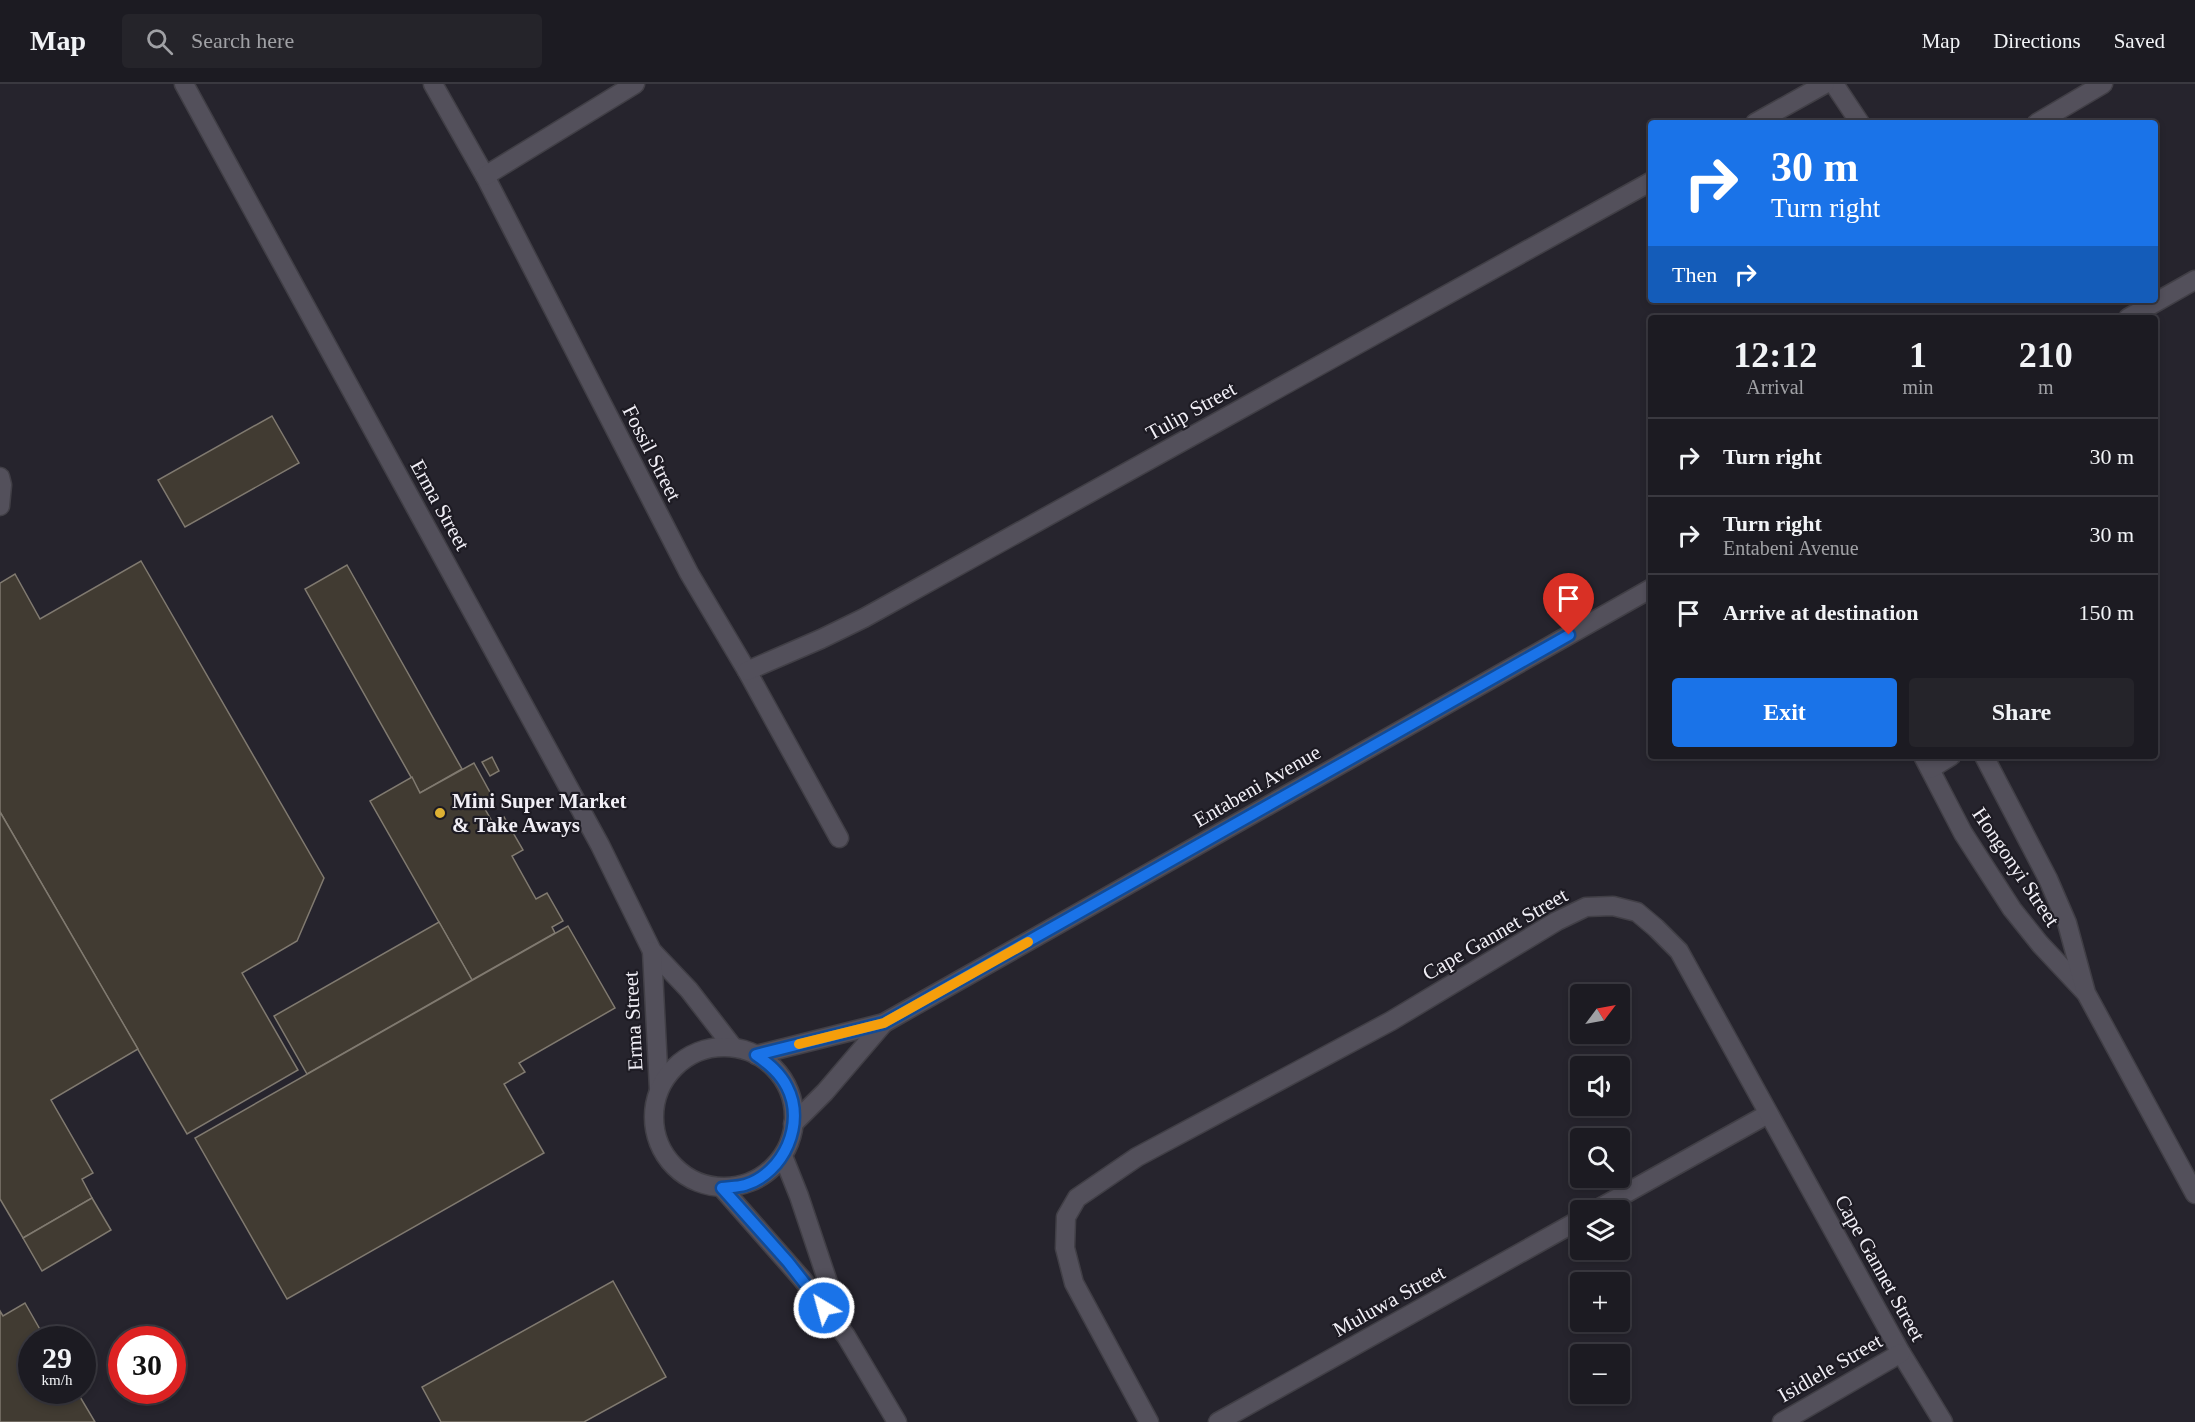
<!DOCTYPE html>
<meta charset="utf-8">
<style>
body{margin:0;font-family:Georgia,serif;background:#25242a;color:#f1f3f6;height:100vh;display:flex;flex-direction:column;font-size:22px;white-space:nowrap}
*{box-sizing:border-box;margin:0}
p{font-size:20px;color:#a0a1a5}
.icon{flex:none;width:33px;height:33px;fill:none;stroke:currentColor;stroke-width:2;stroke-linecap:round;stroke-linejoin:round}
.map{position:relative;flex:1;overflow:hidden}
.sheet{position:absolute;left:1648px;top:231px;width:510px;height:444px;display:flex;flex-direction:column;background:#1c1b22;border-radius:6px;box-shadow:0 3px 9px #0003,0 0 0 2px #3a3940}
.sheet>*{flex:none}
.top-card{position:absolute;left:1648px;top:36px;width:510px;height:183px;border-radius:6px;box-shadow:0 3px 9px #0003,0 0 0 2px #3a3940;background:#1a73e8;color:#fff;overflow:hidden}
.needle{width:39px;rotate:58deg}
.controls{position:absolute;left:1570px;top:900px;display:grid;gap:12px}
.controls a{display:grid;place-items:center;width:60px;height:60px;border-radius:6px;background:#1c1b22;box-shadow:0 3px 9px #0003,0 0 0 2px #3a3940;font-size:30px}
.speed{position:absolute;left:18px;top:1242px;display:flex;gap:12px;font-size:30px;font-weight:700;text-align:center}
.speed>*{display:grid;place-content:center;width:78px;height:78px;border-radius:50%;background:#1c1b22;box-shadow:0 3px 9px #0003,0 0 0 2px #3a3940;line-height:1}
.speed small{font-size:15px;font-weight:400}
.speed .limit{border:9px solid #d22;background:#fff;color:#111}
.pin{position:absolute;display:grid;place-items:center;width:51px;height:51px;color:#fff;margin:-62px -26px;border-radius:50% 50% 50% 0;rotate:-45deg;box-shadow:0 0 6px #0007}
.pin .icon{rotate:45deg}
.me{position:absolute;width:66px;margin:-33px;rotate:323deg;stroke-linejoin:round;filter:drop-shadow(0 0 4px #0008)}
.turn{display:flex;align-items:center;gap:21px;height:126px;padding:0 24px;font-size:27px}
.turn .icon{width:78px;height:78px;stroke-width:2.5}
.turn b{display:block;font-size:42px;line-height:51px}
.then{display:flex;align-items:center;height:57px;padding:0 24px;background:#0003;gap:12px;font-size:22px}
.eta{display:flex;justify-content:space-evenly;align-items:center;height:102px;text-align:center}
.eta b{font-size:36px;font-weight:600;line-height:42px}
.primary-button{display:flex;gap:12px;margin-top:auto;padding:12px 24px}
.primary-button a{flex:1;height:69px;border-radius:6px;background:#1a73e8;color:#fff;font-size:24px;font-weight:600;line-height:69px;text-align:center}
.primary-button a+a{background:#25242a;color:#f1f3f6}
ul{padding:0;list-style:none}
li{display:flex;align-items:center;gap:18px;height:78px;padding:0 24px;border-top:2px solid #3a3940}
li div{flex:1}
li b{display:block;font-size:22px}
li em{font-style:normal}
header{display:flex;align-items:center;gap:36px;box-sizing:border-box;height:84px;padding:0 30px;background:#1c1b22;border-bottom:2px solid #3a3940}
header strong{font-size:28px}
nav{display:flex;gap:33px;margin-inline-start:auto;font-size:21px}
.search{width:420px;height:54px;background:#25242a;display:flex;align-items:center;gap:15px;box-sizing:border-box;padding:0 21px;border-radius:6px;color:#a0a1a5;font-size:22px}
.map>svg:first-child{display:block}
.building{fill:#413b32;stroke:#807a70;stroke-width:1.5}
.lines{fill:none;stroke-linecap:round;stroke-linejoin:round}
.lane-casing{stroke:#413f46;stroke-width:21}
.street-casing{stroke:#413f46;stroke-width:21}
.lane{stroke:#53505b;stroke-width:18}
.street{stroke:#53505b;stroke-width:18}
.route-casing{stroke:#114b97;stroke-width:15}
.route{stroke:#1a73e8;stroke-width:10}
.slow{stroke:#f59e0b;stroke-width:10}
.poi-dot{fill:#deb133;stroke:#1d1b23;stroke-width:2}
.labels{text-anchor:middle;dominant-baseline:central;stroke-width:4.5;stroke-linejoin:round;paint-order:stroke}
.street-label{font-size:21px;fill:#f1eff6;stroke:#1d1b23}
.poi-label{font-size:21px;font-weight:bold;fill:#f1eff6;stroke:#1d1b23;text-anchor:start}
</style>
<header>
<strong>Map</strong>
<div class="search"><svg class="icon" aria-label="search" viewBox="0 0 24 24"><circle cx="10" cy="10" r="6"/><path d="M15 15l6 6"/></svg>Search here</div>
<nav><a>Map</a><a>Directions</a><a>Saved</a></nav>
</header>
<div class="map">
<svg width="2195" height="1338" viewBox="0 0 2195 1338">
<rect width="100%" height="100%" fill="#26242d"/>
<!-- building -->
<g class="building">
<path d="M272,332L299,379L185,443L158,396Z"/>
<path d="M141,477L324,794L297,857L242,889L298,986L187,1050L0,728V499L15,490L40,535Z"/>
<path d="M347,481L462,685L420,709L305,505Z"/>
<path d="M492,673L499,687L490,692L482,678Z"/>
<path d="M474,679L492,712L481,718L493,739L504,733L523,766L512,772L536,815L547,809L563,837L552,843L555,849L472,896L370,717L412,693L420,709Z"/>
<path d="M0,728L138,965L51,1016L93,1089L82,1095L92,1114L23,1154L0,1115Z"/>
<path d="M439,838L472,896L307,990L274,932Z"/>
<path d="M568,842L615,924L519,979L525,988L504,1000L544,1069L287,1215L195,1054Z"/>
<path d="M92,1114L111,1146L42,1187L23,1154Z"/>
<path d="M613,1197L666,1293L584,1338H441L422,1303Z"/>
<path d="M25,1219L46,1256H32V1306H76L95,1338H0V1227L3,1232Z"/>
</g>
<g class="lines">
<!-- lane casing -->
<g class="lane-casing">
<path id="lane" d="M0,393L2,401L0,422"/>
</g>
<!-- street casing -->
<g class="street-casing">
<g id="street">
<path d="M184,0L600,761L652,867L689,906L733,963"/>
<path d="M433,0L485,92L689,489L747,587L839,754"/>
<path d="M1834,0L1860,39"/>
<path d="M1755,39L1825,0"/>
<path d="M2037,39L2103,0"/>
<path d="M485,92L635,0"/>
<path d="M2128,234L2195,196"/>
<path d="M747,587L821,555L864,534L1652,97"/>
<path d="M1923,672L1963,749L2012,825L2040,860L2085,908"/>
<path d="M1984,672L2048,795L2067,839L2086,909L2195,1110"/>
<path d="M1930,685L1951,672"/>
<path d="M652,867L659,1005"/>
<circle cx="724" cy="1033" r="70"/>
<path d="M756,971L884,939L1652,504"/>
<path d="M793,1040L825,1008L884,939"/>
<path d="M783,1072L799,1112L841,1237"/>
<path d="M722,1104L802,1195L846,1252L897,1338"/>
<path d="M1596,1126L1768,1030"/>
<path d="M1149,1338L1074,1199L1065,1164L1066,1133L1077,1114L1137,1073L1391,937L1557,837L1586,823L1613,822L1637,828L1656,844L1679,867L1901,1269L1943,1338"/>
<path d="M1218,1338L1581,1135"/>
<path d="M1782,1338L1901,1269"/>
</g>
</g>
<!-- lane -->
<use href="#lane" class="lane"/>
<!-- street -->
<use href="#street" class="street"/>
</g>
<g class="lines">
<!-- route casing -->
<g class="route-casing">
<path id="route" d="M824,1224L788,1178L722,1104C730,1103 738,1103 745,1101C784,1089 806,1039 787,1003C780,989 769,980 756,971L884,939L1569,551"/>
</g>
<!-- route -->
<use href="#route" class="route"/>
<!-- slow -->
<path class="slow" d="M799,960L884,939L1028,858"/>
</g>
<!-- markers -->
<circle class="poi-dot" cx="440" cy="729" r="6"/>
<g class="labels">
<!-- street labels -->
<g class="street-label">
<text transform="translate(1191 327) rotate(-29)">Tulip Street</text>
<text transform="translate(652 369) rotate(63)">Fossil Street</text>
<text transform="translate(440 421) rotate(61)">Erma Street</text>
<text transform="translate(1257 702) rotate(-30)">Entabeni Avenue</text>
<text transform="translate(2016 783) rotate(56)">Hongonyi Street</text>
<text transform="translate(1495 850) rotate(-30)">Cape Gannet Street</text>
<text transform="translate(633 937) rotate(-93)">Erma Street</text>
<text transform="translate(1880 1184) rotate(61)">Cape Gannet Street</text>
<text transform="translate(1389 1217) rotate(-29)">Muluwa Street</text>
<text transform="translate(1830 1284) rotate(-30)">Isidlele Street</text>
</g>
<!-- poi labels -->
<g class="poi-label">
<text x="452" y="717">Mini Super Market<tspan x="452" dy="24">&amp; Take Aways</tspan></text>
</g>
</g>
</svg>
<div class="controls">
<a><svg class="needle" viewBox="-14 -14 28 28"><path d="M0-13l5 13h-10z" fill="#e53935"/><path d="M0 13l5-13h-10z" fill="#a0a1a5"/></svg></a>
<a><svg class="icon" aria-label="sound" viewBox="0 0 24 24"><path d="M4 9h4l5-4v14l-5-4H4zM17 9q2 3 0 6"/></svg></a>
<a><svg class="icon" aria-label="search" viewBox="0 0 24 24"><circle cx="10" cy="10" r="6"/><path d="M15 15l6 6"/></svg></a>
<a><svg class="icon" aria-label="layers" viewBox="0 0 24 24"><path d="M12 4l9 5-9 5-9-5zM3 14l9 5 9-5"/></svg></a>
<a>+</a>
<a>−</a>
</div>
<div class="speed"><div>29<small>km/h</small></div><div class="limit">30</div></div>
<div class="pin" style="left:1569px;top:551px;background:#d93025"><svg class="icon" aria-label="arrive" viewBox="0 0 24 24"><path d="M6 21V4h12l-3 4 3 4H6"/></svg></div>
<svg class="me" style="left:824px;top:1224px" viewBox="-20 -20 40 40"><circle r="17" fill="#1a73e8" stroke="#fff" stroke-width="3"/><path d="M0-11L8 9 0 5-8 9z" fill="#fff"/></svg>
<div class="top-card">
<div class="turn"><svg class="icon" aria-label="right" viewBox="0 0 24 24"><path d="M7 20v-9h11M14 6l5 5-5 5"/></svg><div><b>30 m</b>Turn right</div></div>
<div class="then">Then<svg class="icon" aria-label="right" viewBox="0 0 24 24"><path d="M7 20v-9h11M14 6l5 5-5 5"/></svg></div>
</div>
<section class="sheet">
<div class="eta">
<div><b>12:12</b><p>Arrival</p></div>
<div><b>1</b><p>min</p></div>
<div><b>210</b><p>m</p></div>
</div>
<ul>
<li><svg class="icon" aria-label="right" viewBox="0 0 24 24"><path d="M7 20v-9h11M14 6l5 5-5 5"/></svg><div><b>Turn right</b></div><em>30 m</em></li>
<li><svg class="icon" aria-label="right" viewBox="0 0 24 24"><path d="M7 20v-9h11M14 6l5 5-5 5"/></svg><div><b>Turn right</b><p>Entabeni Avenue</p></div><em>30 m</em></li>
<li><svg class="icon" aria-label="arrive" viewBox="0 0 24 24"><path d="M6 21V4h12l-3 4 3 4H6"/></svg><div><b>Arrive at destination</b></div><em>150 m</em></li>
</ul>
<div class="primary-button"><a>Exit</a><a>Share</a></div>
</section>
</div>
